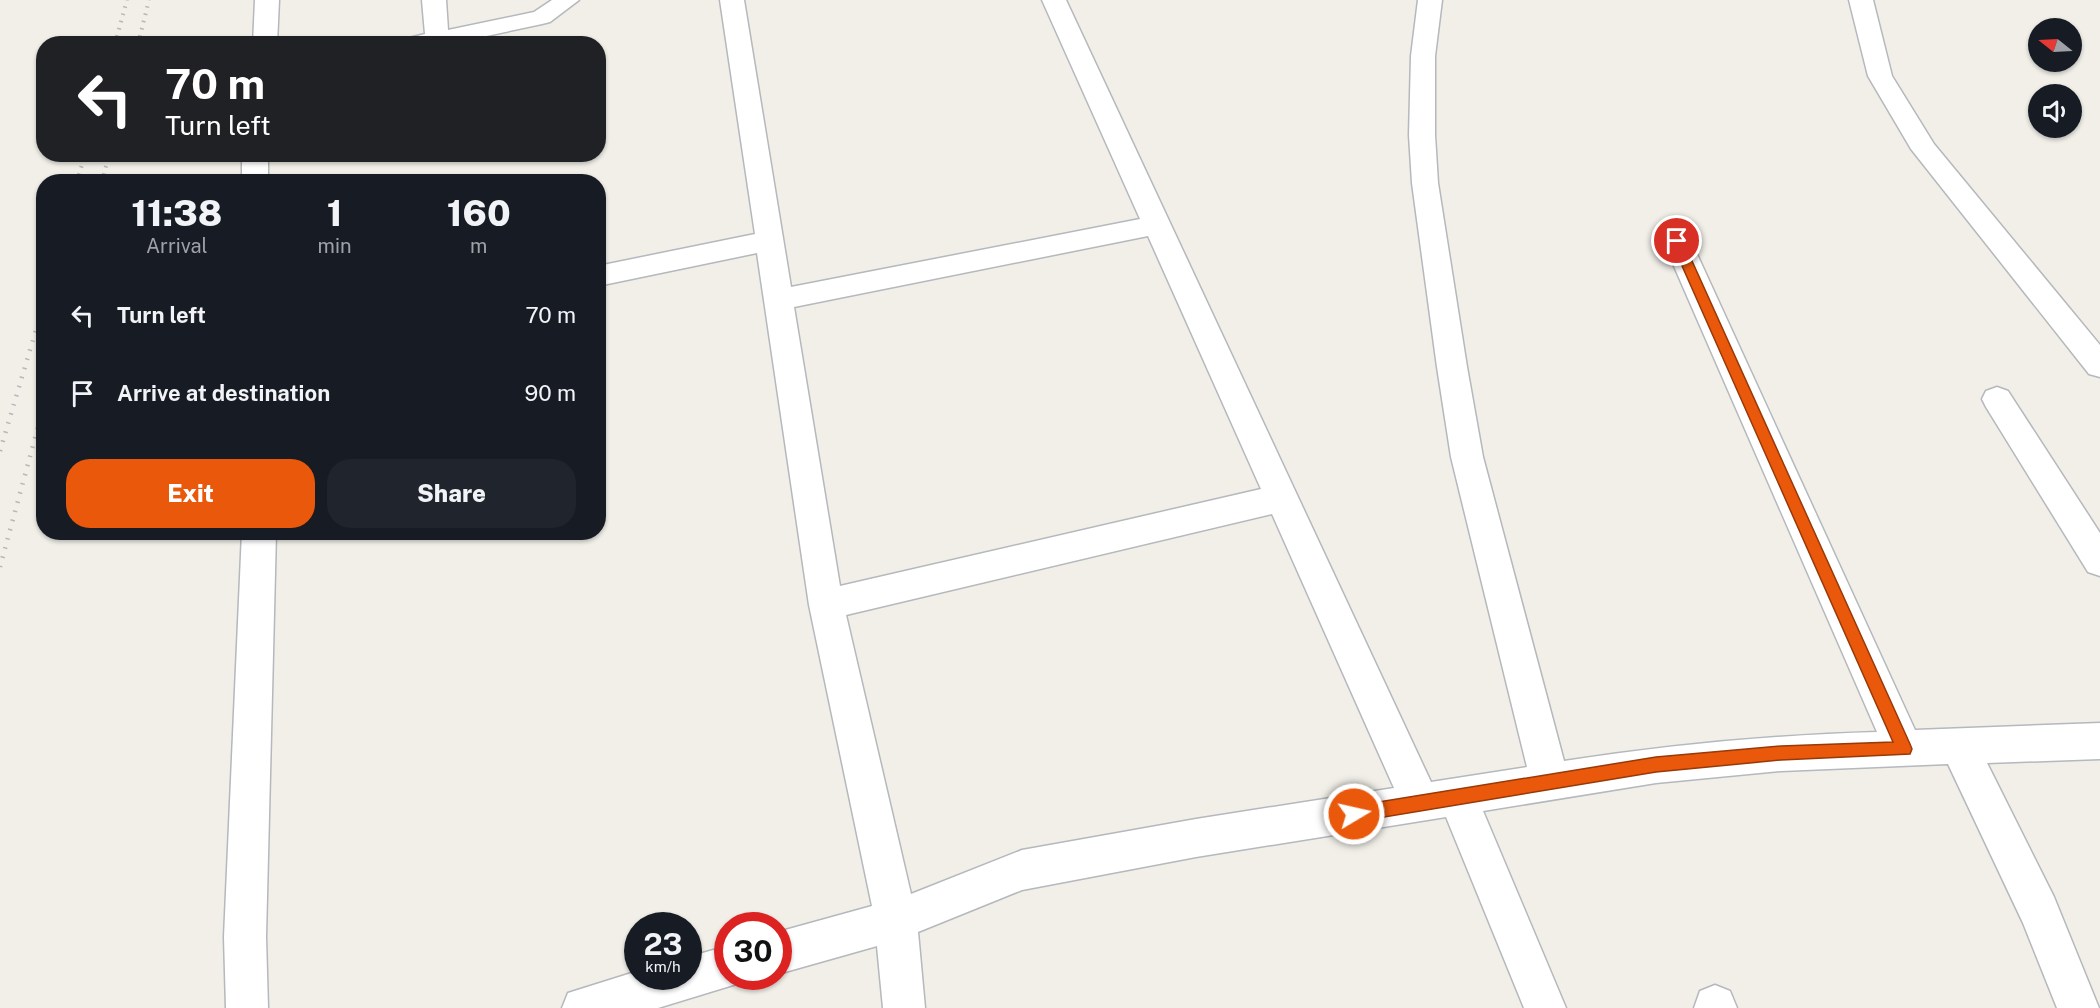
<!DOCTYPE html>
<style>
body{margin:0;font-family:"Public Sans",sans-serif;background:#20242c;color:#f1f3f6;height:100vh;display:flex;flex-direction:column;font-size:22px;white-space:nowrap}
*{box-sizing:border-box;margin:0}
p{font-size:20px;color:#9ea1a6}
.icon{flex:none;width:33px;height:33px;fill:none;stroke:currentColor;stroke-width:2;stroke-linecap:round;stroke-linejoin:round}
.map{position:relative;flex:1;overflow:hidden}
.details{position:absolute;left:36px;top:174px;width:570px;height:366px;display:flex;flex-direction:column;background:#171b24;border-radius:24px;box-shadow:0 2px 4px #0004}
.details>*{flex:none}
.top-card{position:absolute;left:36px;top:36px;width:570px;height:126px;border-radius:24px;box-shadow:0 2px 4px #0004;background:#202124;color:#fff;overflow:hidden}
.needle{width:39px;rotate:288deg}
.buttons{position:absolute;left:2028px;top:18px;display:grid;gap:12px}
.buttons a{display:grid;place-items:center;width:54px;height:54px;border-radius:50%;background:#171b24;box-shadow:0 2px 4px #0004;font-size:30px}
.speed{position:absolute;left:624px;top:912px;display:flex;gap:12px;font-size:30px;font-weight:700;text-align:center}
.speed>*{display:grid;place-content:center;width:78px;height:78px;border-radius:50%;background:#171b24;box-shadow:0 2px 4px #0004;line-height:1}
.speed small{font-size:15px;font-weight:400}
.speed .limit{border:9px solid #d22;background:#fff;color:#111}
.pin{position:absolute;display:grid;place-items:center;width:51px;height:51px;color:#fff;margin:-26px;border:3px solid #fff;border-radius:50%;box-shadow:0 2px 6px #0007}
.me{position:absolute;width:66px;margin:-33px;rotate:81deg;stroke-linejoin:round;filter:drop-shadow(0 0 4px #0008)}
.turn{display:flex;align-items:center;gap:21px;height:126px;padding:0 30px;font-size:27px}
.turn .icon{width:78px;height:78px;stroke-width:2.5}
.turn b{display:block;font-size:42px;line-height:51px}
.eta{display:flex;justify-content:space-evenly;align-items:center;height:102px;text-align:center}
.eta b{font-size:36px;font-weight:800;line-height:42px}
.cta{display:flex;gap:12px;margin-top:auto;padding:12px 30px}
.cta a{flex:1;height:69px;border-radius:24px;background:#ea580c;color:#fff;font-size:24px;font-weight:800;line-height:69px;text-align:center}
.cta a+a{background:#20242c;color:#f1f3f6}
ul{padding:0;list-style:none}
li{display:flex;align-items:center;gap:18px;height:78px;padding:0 30px}
li div{flex:1}
li b{display:block;font-size:22px}
li em{font-style:normal}
.map>svg:first-child{display:block}
.lines{fill:none;stroke-linecap:round;stroke-linejoin:round}
.minor-casing{stroke:#b5b8bc;stroke-width:3}
.minor{fill:#fff;fill-rule:evenodd}
.rail-far1{stroke:#b6b7b8;stroke-width:4;stroke-dasharray:1.5 6;stroke-linecap:butt}
.rail{stroke:#b6b7b8;stroke-width:4.5;stroke-dasharray:1.5 8;stroke-linecap:butt}
.route{fill:#ea580c;stroke:#983908;stroke-width:1.5}
</style>
<div class="map">
<svg width="2100" height="1008" viewBox="0 0 2100 1008">
<rect width="100%" height="100%" fill="#f1efe8"/>
<g class="lines">
<!-- minor casing -->
<g class="minor-casing">
<g id="minor">
<path d="M255,0H279L277,44H253Z"/>
<path d="M422,0H446L448,30L534,12L552,0H579L550,22L542,24L449,44H401L405,39L425,34Z"/>
<path d="M720,0H744L791,287L1140,219L1042,0H1066L1431,782L1527,767L1451,457L1437,367L1412,183L1409,135L1411,56L1418,0H1442L1435,56V135L1438,183L1467,367L1483,457L1564,761C1668,745 1772,735 1877,732L1663,241L1667,234L1677,231L1687,234L1691,241L1915,730L2100,723V759L1987,763L2054,897L2099,1008H2057L2023,923L1948,764L1781,771L1656,783L1483,811L1566,1008H1524L1446,817L1196,857L1022,890L918,932L925,1008H883L877,946L778,974V932L872,906L809,605L757,253L598,286V266L755,234ZM1148,236L1261,489L840,586L794,307ZM1272,514L1394,788L1196,819L1022,850L911,894L846,615Z"/>
<path d="M1849,0H1873L1892,76L1934,144L2100,345V377L2089,374L1911,149L1868,76Z"/>
<rect x="242" y="154" width="26" height="28"/>
<path d="M1997,387L2008,391L2100,533V576L2088,572L1986,407L1982,399L1986,391Z"/>
<path d="M242,532H276L266,937L268,1008H226L224,937Z"/>
<path d="M728,946V976H745L743,982L658,1008H562L568,993L638,971V976H688V957Z"/>
<path d="M1715,985L1730,991L1737,1008H1694L1700,991Z"/>
</g>
</g>
<!-- minor -->
<use href="#minor" class="minor"/>
<!-- rail-far1 -->
<g class="rail-far1">
<path d="M115,44L127,0"/>
<path d="M138,44L149,0"/>
<path d="M77,182L85,154"/>
<path d="M102,182L109,154"/>
</g>
<!-- rail -->
<g class="rail">
<path d="M0,451L44,303"/>
<path d="M0,567L44,405"/>
</g>
</g>
<!-- route -->
<path class="route" d="M1677,237L1683,241L1910,744L1912,749L1910,754L1781,760L1656,772L1354,822L1348,819L1346,814L1348,808L1354,806L1656,757L1781,746L1893,742L1671,241Z"/>
</svg>
<div class="buttons">
<a><svg class="needle" viewBox="-14 -14 28 28"><path d="M0-13l5 13h-10z" fill="#e53935"/><path d="M0 13l5-13h-10z" fill="#9ea1a6"/></svg></a>
<a><svg class="icon" aria-label="sound" viewBox="0 0 24 24"><path d="M4 9h4l5-4v14l-5-4H4zM17 9q2 3 0 6"/></svg></a>
</div>
<div class="speed"><div>23<small>km/h</small></div><div class="limit">30</div></div>
<div class="pin" style="left:1677px;top:241px;background:#d93025"><svg class="icon" aria-label="arrive" viewBox="0 0 24 24"><path d="M6 21V4h12l-3 4 3 4H6"/></svg></div>
<svg class="me" style="left:1354px;top:814px" viewBox="-20 -20 40 40"><circle r="17" fill="#ea580c" stroke="#fff" stroke-width="3"/><path d="M0-11L8 9 0 5-8 9z" fill="#fff"/></svg>
<div class="top-card">
<div class="turn"><svg class="icon" aria-label="left" viewBox="0 0 24 24"><path d="M17 20v-9H6M10 6l-5 5 5 5"/></svg><div><b>70 m</b>Turn left</div></div>
</div>
<section class="details">
<div class="eta">
<div><b>11:38</b><p>Arrival</p></div>
<div><b>1</b><p>min</p></div>
<div><b>160</b><p>m</p></div>
</div>
<ul>
<li><svg class="icon" aria-label="left" viewBox="0 0 24 24"><path d="M17 20v-9H6M10 6l-5 5 5 5"/></svg><div><b>Turn left</b></div><em>70 m</em></li>
<li><svg class="icon" aria-label="arrive" viewBox="0 0 24 24"><path d="M6 21V4h12l-3 4 3 4H6"/></svg><div><b>Arrive at destination</b></div><em>90 m</em></li>
</ul>
<div class="cta"><a>Exit</a><a>Share</a></div>
</section>
</div>
